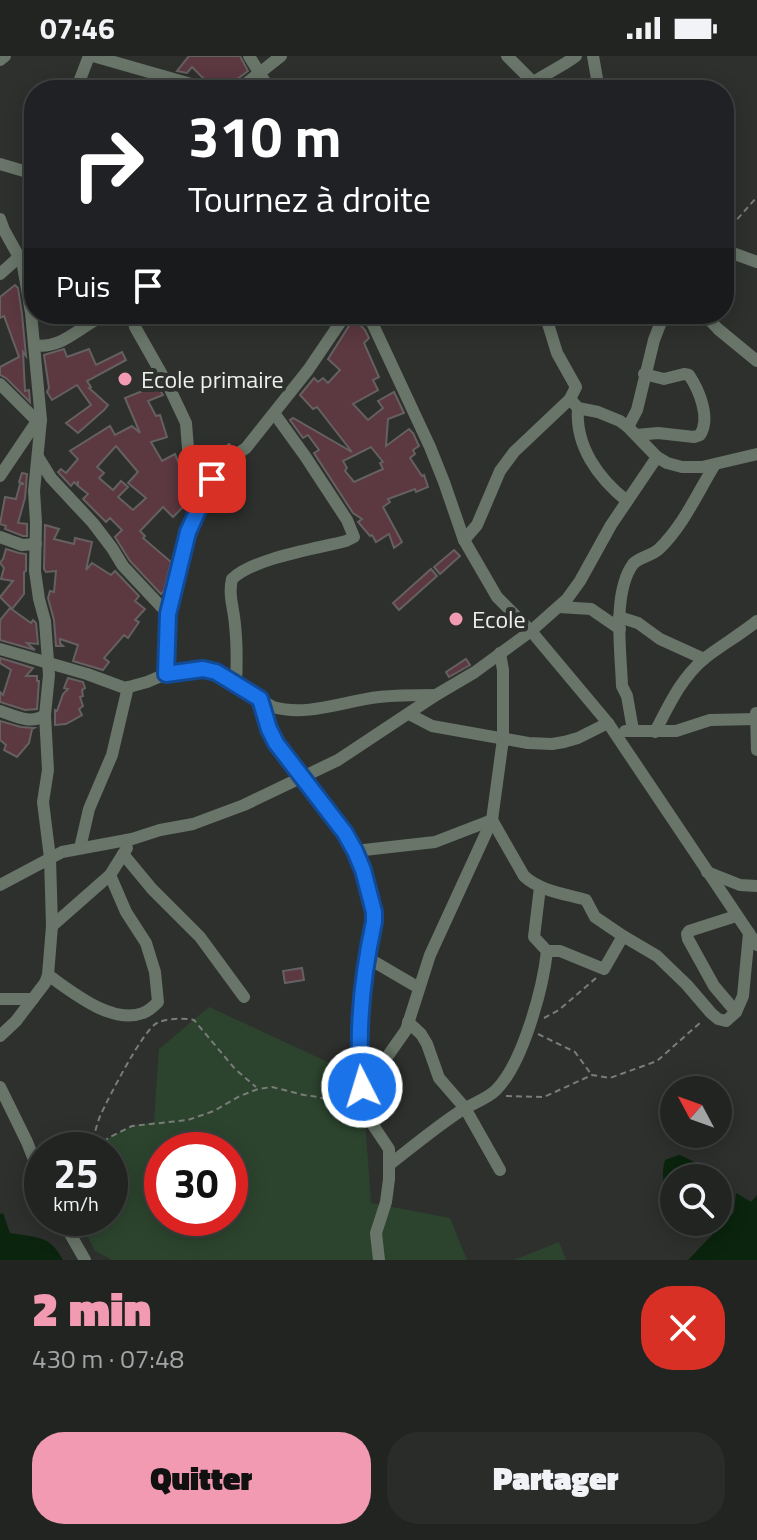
<!DOCTYPE html>
<html lang="fr">
<meta charset="utf-8">
<style>
body{margin:0;font-family:"Titillium Web",sans-serif;background:#2a2c2a;color:#f1f3f6;height:100vh;display:flex;flex-direction:column;font-size:30px;white-space:nowrap}
*{box-sizing:border-box;margin:0}
p{font-size:26px;color:#a2a4a5}
.icon{flex:none;width:44px;height:44px;fill:none;stroke:currentColor;stroke-width:2;stroke-linecap:round;stroke-linejoin:round}
.map{position:relative;height:1204px;overflow:hidden}
.details{display:flex;flex-direction:column;background:#222422;flex:1}
.details>*{flex:none}
.guide{position:absolute;left:24px;top:24px;width:710px;height:244px;border-radius:32px;box-shadow:0 4px 20px #0003,0 0 0 2px #3f4140;background:#202124;color:#fff;overflow:hidden}
.needle{width:52px;rotate:311deg}
.buttons{position:absolute;left:660px;top:1020px;display:grid;gap:16px}
.buttons a{display:grid;place-items:center;width:72px;height:72px;border-radius:50%;background:#222422;box-shadow:0 4px 20px #0003,0 0 0 2px #3f4140;font-size:40px}
.speed{position:absolute;left:24px;top:1076px;display:flex;gap:16px;font-size:40px;font-weight:700;text-align:center}
.speed>*{display:grid;place-content:center;width:104px;height:104px;border-radius:50%;background:#222422;box-shadow:0 4px 20px #0003,0 0 0 2px #3f4140;line-height:1}
.speed small{font-size:20px;font-weight:400}
.speed .limit{border:12px solid #d22;background:#fff;color:#111}
.pin{position:absolute;display:grid;place-items:center;width:68px;height:68px;color:#fff;margin:-34px;border-radius:16px;box-shadow:0 4px 12px #0006}
.me{position:absolute;width:88px;margin:-44px;rotate:355deg;stroke-linejoin:round;filter:drop-shadow(0 0 6px #0008)}
.turn{display:flex;align-items:center;gap:28px;height:168px;padding:0 32px;font-size:36px}
.turn .icon{width:104px;height:104px;stroke-width:2.5}
.turn b{display:block;font-size:56px;line-height:68px}
.then{display:flex;align-items:center;height:76px;padding:0 32px;background:#0003;gap:16px;font-size:30px}
.round{display:grid;place-items:center;flex:none;width:84px;height:84px;border-radius:32px;background:#2a2c2a}
.headline{display:flex;align-items:center;justify-content:space-between;height:136px;padding:0 32px}
h1{font-size:48px;font-weight:800;line-height:60px;color:#f19ab1}
.primary-button{display:flex;gap:16px;margin-top:auto;padding:16px 32px}
.primary-button a{flex:1;height:92px;border-radius:32px;background:#f19ab1;color:#111;font-size:32px;font-weight:800;line-height:92px;text-align:center}
.primary-button a+a{background:#2a2c2a;color:#f1f3f6}
.status{display:flex;justify-content:space-between;align-items:center;height:56px;padding:0 40px;background:#222422;direction:ltr}
.status svg{height:22px;fill:currentColor}
.map>svg:first-child{display:block}
.green{fill:#2c442e;fill-rule:evenodd}
.water{fill:#0a240d}
.building{fill:#5c3841;stroke:#656061;stroke-width:2;fill-rule:evenodd}
.lines{fill:none;stroke-linecap:round;stroke-linejoin:round}
.path{stroke:#7a7c7a;stroke-width:2;stroke-dasharray:6 4;stroke-linecap:butt}
.minor{stroke:#687568;stroke-width:12}
.route-casing{stroke:#114b97;stroke-width:20}
.route{stroke:#1a73e8;stroke-width:14}
.poi-dot{fill:#f19ab1;stroke:#2e302e;stroke-width:3}
.labels{text-anchor:middle;dominant-baseline:central;stroke-width:8;stroke-linejoin:round;paint-order:stroke}
.poi-label{font-size:24px;fill:#eef0ee;stroke:#2e302e;text-anchor:start}
</style>
<div class="status"><b>07:46</b><svg viewBox="0 0 49 12"><path d="M0 12V9h3v3zM5 12V6h3v6zM10 12V3h3v9zM15 12V0h3v12zM26 1h20v11H26zM47 4h2v5h-2z"/></svg></div>
<div class="map">
<svg width="757" height="1204" viewBox="0 0 757 1204">
<rect width="100%" height="100%" fill="#2e302e"/>
<!-- green -->
<g class="green">
<path d="M209,951L332,1008L320,1041L365,1063L371,1147L450,1162L467,1204H112L95,1195L81,1167L82,1162H110V1094H105L108,1082L132,1070L154,1066L159,993ZM162,1094H230V1162H162Z"/>
<path d="M559,1186L566,1204H514Z"/>
</g>
<!-- water -->
<g class="water">
<path d="M679,1099C690,1103 703,1109 705,1122H674V1142C662,1131 661,1119 665,1104Z"/>
<path d="M736,1137L751,1146L757,1139V1204H688L734,1156Z"/>
<path d="M3,1157L10,1177C37,1182 49,1178 63,1204H0V1158Z"/>
</g>
<!-- building -->
<g class="building">
<path d="M189,0H240L248,15L232,27L230,24L219,29L203,22L192,11L187,17L177,15Z"/>
<path d="M15,229L18,232L22,258L26,300L23,296L25,335L29,334L30,346L6,322L0,319V311L19,301L4,260L0,262V241Z"/>
<path d="M354,262L365,274L369,282L364,287L379,321L373,324L378,334L353,348L368,364L383,352L378,345L394,336L404,357L388,363L386,390L409,373L413,377L419,390L413,394L415,398L410,402L422,420L424,419L428,431L416,436L415,433L388,443L390,446L383,451L402,486L394,492L389,478L376,486L372,479L370,480L358,466L362,463L353,457L314,397L319,394L308,379L303,382L290,364L293,362L352,396L317,351L313,353L300,339L314,322L318,326L323,322L328,327L340,314L328,303ZM371,391L383,406L380,407L383,413L354,426L345,415L347,412L343,405Z"/>
<path d="M64,293L67,301L89,293L96,309L122,296L126,304L87,325L91,331L89,332L108,349L104,354L78,377L66,367L91,349L77,329L52,344L47,336L49,332L44,299Z"/>
<path d="M157,329L163,339L148,345L156,360L160,359L167,381L151,386L162,405L175,398L188,430H190L195,439L191,447L182,452L173,461L163,451L140,475L145,480L143,482L171,506L164,535L161,538L130,505L115,481L122,474L110,462L106,466L83,443L88,438L78,430V425L77,429L74,426L71,430L58,416L61,413L66,417L78,403L70,395L110,370L115,379L132,370L140,377L125,342ZM116,390L138,416L128,427L146,442L133,454L118,441L128,431L121,425L113,434L99,422L104,417L97,411Z"/>
<path d="M229,388L232,391L225,395L220,405L208,415L202,408Z"/>
<path d="M22,417L27,418L25,442L18,467L27,468V480H23L5,473L6,470L0,468L5,441L16,443L20,428H24L19,426Z"/>
<path d="M45,469L59,473L54,483L74,488L75,482L92,486L86,514L92,507L111,519L115,515L139,540L135,545L145,553L135,564L139,566L128,582L124,579L104,602L109,606L103,614L73,605L78,589L60,583V587L63,590H56L54,564L48,542L50,535L54,536L56,515L46,516L44,513Z"/>
<path d="M6,493L19,497L26,498V515L24,516V538L12,553L0,541L13,525L1,523L4,512L0,507L3,503Z"/>
<path d="M454,494L460,500L440,518L434,511Z"/>
<path d="M431,513L437,520L399,554L393,547Z"/>
<path d="M10,552L31,567L33,564L36,567L38,588L27,587L35,594L0,584V564Z"/>
<path d="M0,602L33,612L26,620H37V625H39L37,653L25,654L0,646V636L3,639L11,614L0,607Z"/>
<path d="M466,603L470,609L449,621L446,616Z"/>
<path d="M68,622L83,626L85,632L82,634L83,640L80,641L83,650L79,653L82,659L66,668L55,669V654L57,655L63,638L68,633L64,632Z"/>
<path d="M0,665L21,671L34,672L32,673L29,687L17,701L4,694L6,689L0,684Z"/>
<path d="M302,912L304,924L285,927L283,915Z"/>
</g>
<g class="lines">
<!-- path -->
<g class="path">
<path d="M724,178L757,141"/>
<path d="M544,962L559,954L596,922"/>
<path d="M538,978L575,996L591,1018"/>
<path d="M506,1040L544,1041L592,1019L610,1022L657,1005L701,966"/>
<path d="M90,1094C94,1082 96,1069 101,1058C109,1041 143,974 157,967C166,962 184,962 194,964L235,1013L256,1031"/>
<path d="M97,1094L108,1082L132,1070L188,1064L214,1055L240,1040L258,1033L272,1031L304,1039L319,1041L353,1054"/>
</g>
<!-- minor -->
<g class="minor">
<path d="M93,0L212,34"/>
<path d="M249,0L270,34"/>
<path d="M507,0L541,34"/>
<path d="M593,0L599,34"/>
<path d="M0,4L5,0"/>
<path d="M76,34L89,0"/>
<path d="M238,34L281,0"/>
<path d="M523,34C539,20 559,13 576,0"/>
<path d="M0,108L34,118"/>
<path d="M0,163L4,174L19,201L0,218"/>
<path d="M724,194L757,206"/>
<path d="M132,258L135,271L169,331L186,367L189,405L207,437"/>
<path d="M368,258L430,391L444,426L464,484L497,541L531,575L608,667L757,889"/>
<path d="M545,258L557,297L576,331L570,343L578,352L598,356L620,365L628,371L657,401L667,407L682,411H702L757,398"/>
<path d="M704,258L718,273L757,305"/>
<path d="M35,289C61,294 80,270 102,261C106,260 110,259 115,258"/>
<path d="M0,328L37,365"/>
<path d="M578,352C575,390 598,422 627,445"/>
<path d="M628,371L637,354L654,284L664,258"/>
<path d="M636,379L658,377L694,381L700,379C711,362 699,334 689,319L684,318L664,323L644,318"/>
<path d="M38,401L51,422L93,467L112,492L123,510L168,558"/>
<path d="M0,420L37,365L41,364"/>
<path d="M0,481L22,489L36,488"/>
<path d="M464,484L477,469L500,415L514,396L570,343"/>
<path d="M559,551L591,553L620,573"/>
<path d="M619,561L638,567L660,583L704,603"/>
<path d="M0,593L87,618L125,632L147,626L166,618L203,613L216,616L273,651C308,661 344,645 379,641C398,639 417,639 436,639"/>
<path d="M166,618L168,558L188,476L212,423L225,416L231,402L246,392L308,314L346,258"/>
<path d="M236,628C237,608 237,588 235,569C234,553 228,539 232,523C254,502 315,493 346,485L354,481L347,464L305,400L274,357"/>
<path d="M260,643L269,673L276,687L345,777L355,795L363,814L374,856V866L361,936L359,1000L367,1060L389,1093V1123L386,1146L376,1177L379,1204"/>
<path d="M0,655C15,660 31,669 45,659"/>
<path d="M756,657L757,694"/>
<path d="M409,658L432,670L528,687L552,688L564,686L578,682L608,667"/>
<path d="M633,674L627,640L622,630C621,596 612,537 633,508C639,501 652,500 659,493C683,470 697,438 714,410"/>
<path d="M625,675H676L710,664L757,663"/>
<path d="M655,676C669,649 681,622 705,602C722,589 741,578 757,565"/>
<path d="M80,792L89,753L112,699L128,631"/>
<path d="M355,795L435,786L492,764L524,820C540,835 566,838 586,844L595,861L623,880L657,900L687,929L711,957L718,963L726,965L736,956L743,940L749,877"/>
<path d="M123,798L152,833L200,881L244,941"/>
<path d="M707,816L740,829L757,830"/>
<path d="M0,829L62,796L132,783L160,774L193,768L244,749L338,704L436,639L475,616L531,575L567,543L580,525L611,469L657,401"/>
<path d="M52,870L110,819L127,792"/>
<path d="M547,895H560L604,913L623,880"/>
<path d="M366,901L419,932"/>
<path d="M48,919C72,936 112,969 143,957C149,955 154,950 158,946L155,916L146,887L126,856L110,819"/>
<path d="M0,943H33"/>
<path d="M736,956L714,930L688,883L687,878L689,875L736,860"/>
<path d="M408,966L421,978L427,988L439,1022L465,1052L500,1114"/>
<path d="M0,980L16,965L45,927L48,919L52,870L50,802L43,746L48,714L45,659L49,619L45,565L39,543L35,515L36,466L34,435L41,364L31,257L23,210L34,182"/>
<path d="M0,1031L27,1086L42,1124"/>
<path d="M362,1031L387,1001L406,974L430,899L492,764L503,683V614L500,597"/>
<path d="M389,1109C412,1091 435,1072 459,1056C470,1048 486,1044 496,1034C523,1007 543,932 547,895L534,881L540,831"/>
<path d="M61,1162L85,1204"/>
</g>
</g>
<g class="lines">
<!-- route casing -->
<g class="route-casing">
<path id="route" d="M212,423L188,476L168,558L166,618L203,613L216,616L260,643L269,673L276,687L345,777L355,795L363,814L374,856V866C362,921 356,975 362,1031"/>
</g>
<!-- route -->
<use href="#route" class="route"/>
</g>
<!-- markers -->
<g class="poi-dot">
<circle cx="125" cy="323" r="8"/>
<circle cx="456" cy="563" r="8"/>
</g>
<g class="labels">
<!-- poi labels -->
<g class="poi-label">
<text x="141" y="323">Ecole primaire</text>
<text x="472" y="563">Ecole</text>
</g>
</g>
</svg>
<div class="buttons">
<a><svg class="needle" viewBox="-14 -14 28 28"><path d="M0-13l5 13h-10z" fill="#e53935"/><path d="M0 13l5-13h-10z" fill="#a2a4a5"/></svg></a>
<a><svg class="icon" aria-label="search" viewBox="0 0 24 24"><circle cx="10" cy="10" r="6"/><path d="M15 15l6 6"/></svg></a>
</div>
<div class="speed"><div>25<small>km/h</small></div><div class="limit">30</div></div>
<div class="pin" style="left:212px;top:423px;background:#d93025"><svg class="icon" aria-label="arrive" viewBox="0 0 24 24"><path d="M6 21V4h12l-3 4 3 4H6"/></svg></div>
<svg class="me" style="left:362px;top:1031px" viewBox="-20 -20 40 40"><circle r="17" fill="#1a73e8" stroke="#fff" stroke-width="3"/><path d="M0-11L8 9 0 5-8 9z" fill="#fff"/></svg>
<div class="guide">
<div class="turn"><svg class="icon" aria-label="right" viewBox="0 0 24 24"><path d="M7 20v-9h11M14 6l5 5-5 5"/></svg><div><b>310 m</b>Tournez à droite</div></div>
<div class="then">Puis<svg class="icon" aria-label="arrive" viewBox="0 0 24 24"><path d="M6 21V4h12l-3 4 3 4H6"/></svg></div>
</div>
</div>
<section class="details">
<div class="headline"><div><h1>2 min</h1><p>430 m · 07:48</p></div><a class="round" style="background:#d93025;color:#fff"><svg class="icon" aria-label="close" viewBox="0 0 24 24"><path d="M6 6l12 12M18 6L6 18"/></svg></a></div>
<div class="primary-button"><a>Quitter</a><a>Partager</a></div>
</section>
